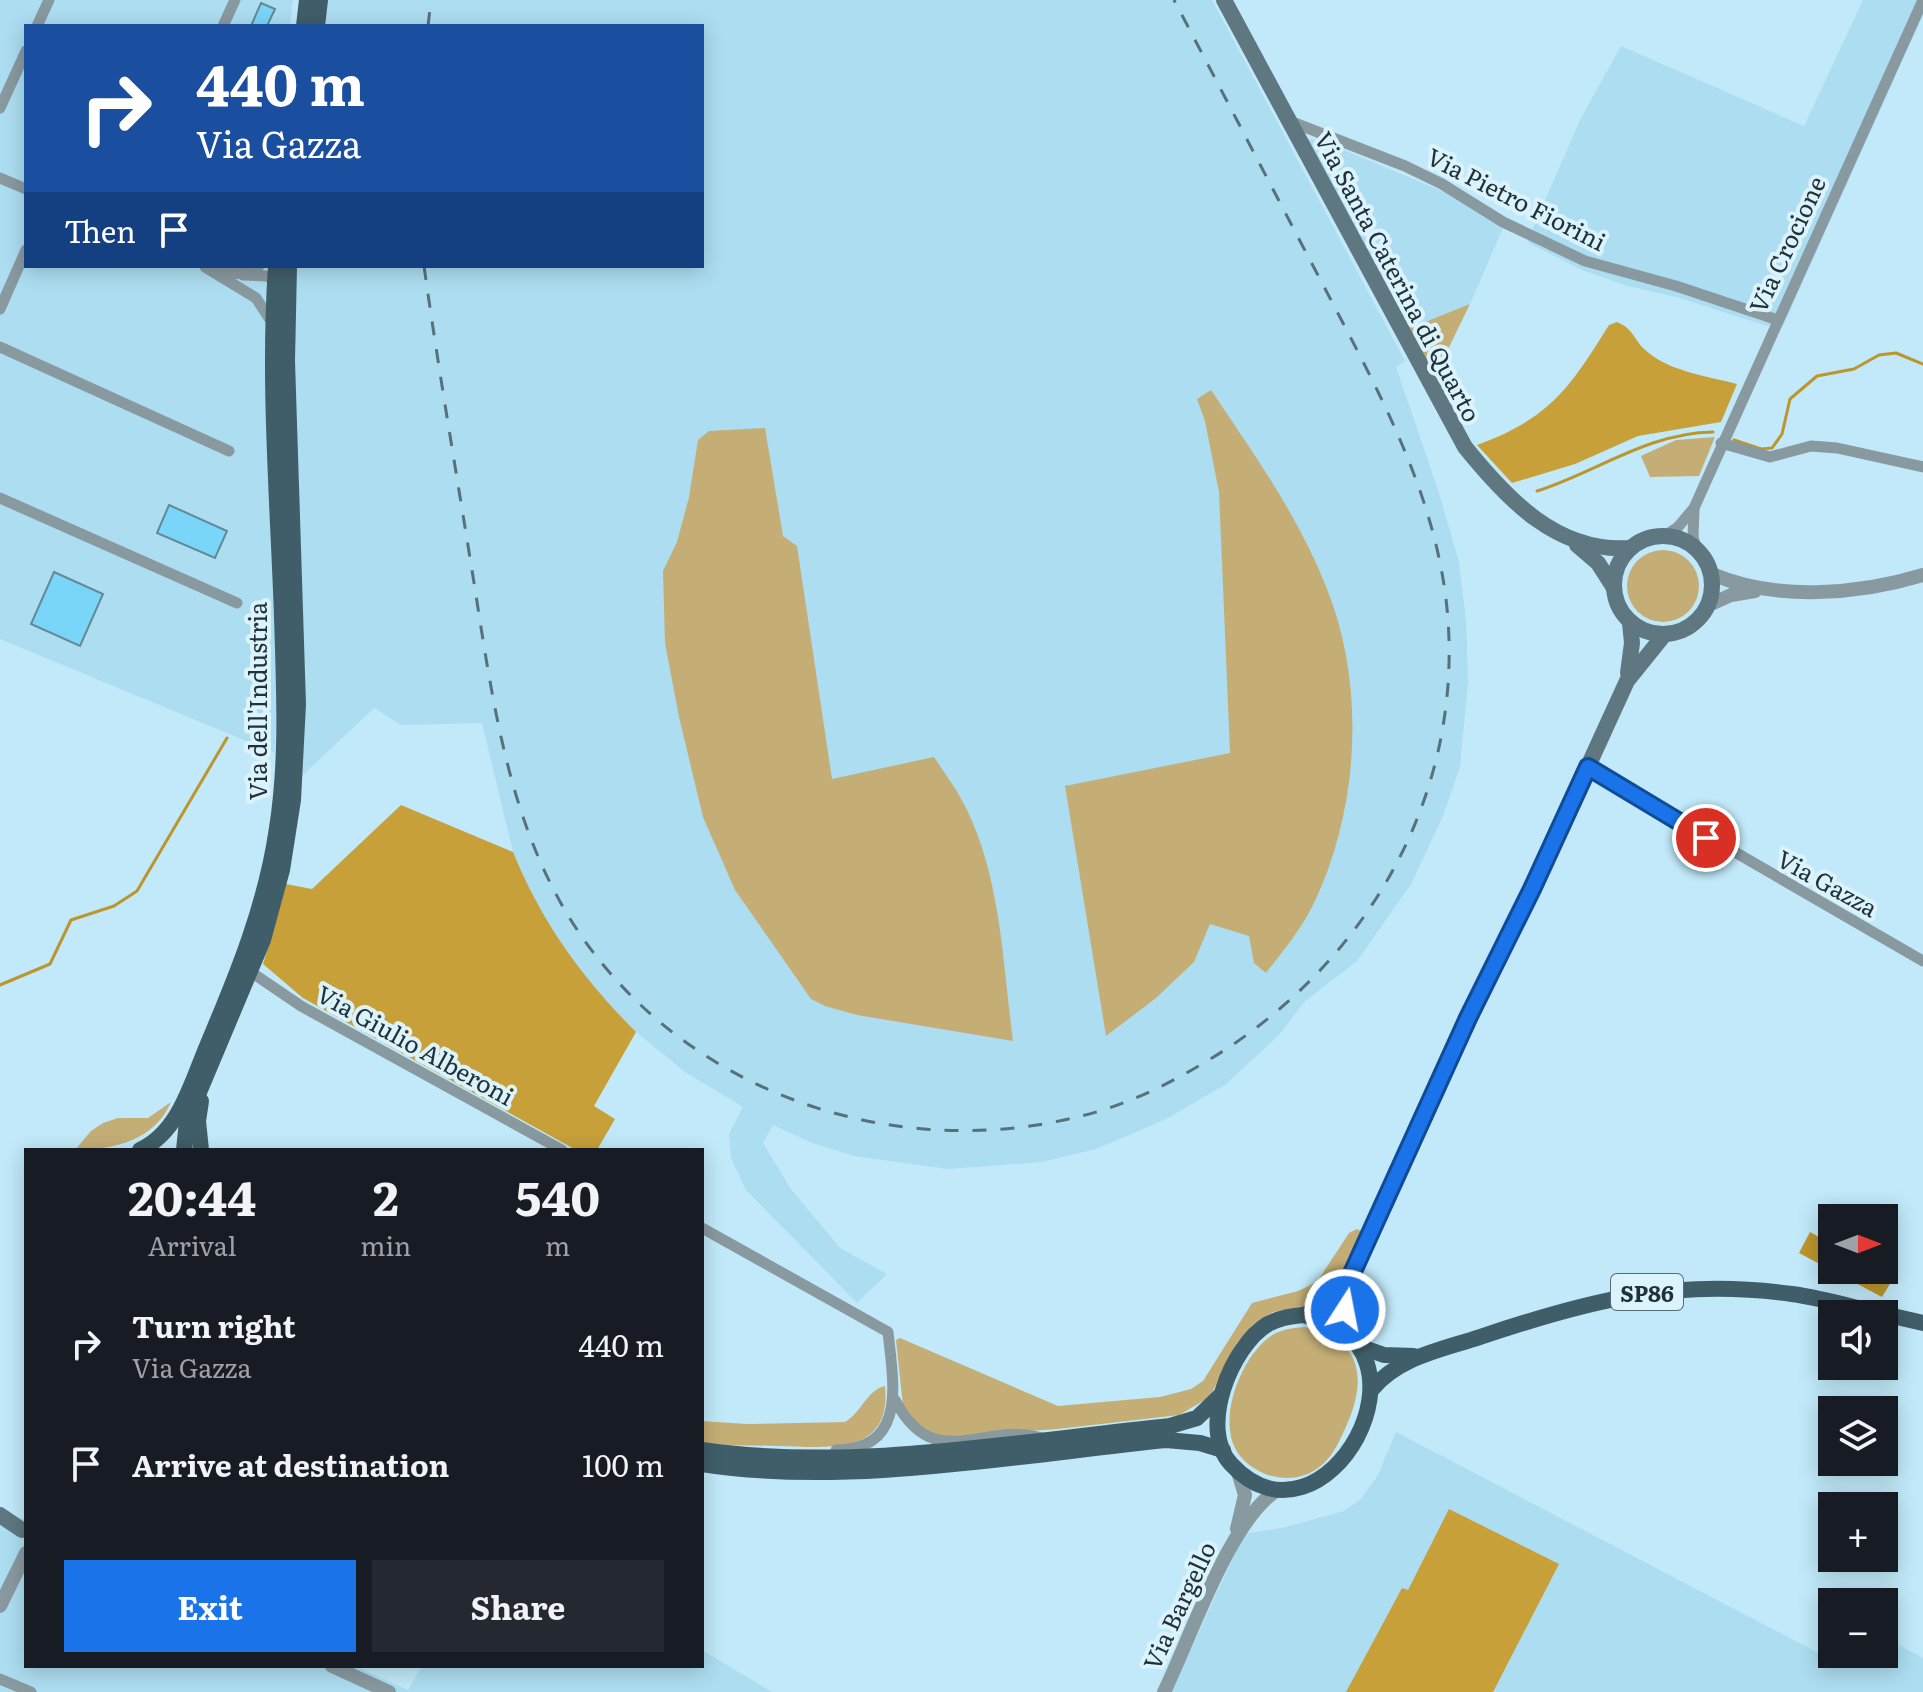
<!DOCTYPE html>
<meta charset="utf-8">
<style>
body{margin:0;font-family:Literata,serif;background:#242831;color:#f1f3f6;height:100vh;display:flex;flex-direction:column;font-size:30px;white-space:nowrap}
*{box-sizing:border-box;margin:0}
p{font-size:26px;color:#9ea1a6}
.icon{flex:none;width:44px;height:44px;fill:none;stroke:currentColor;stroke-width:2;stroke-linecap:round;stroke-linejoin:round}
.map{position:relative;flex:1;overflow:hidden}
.details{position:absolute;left:24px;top:1148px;width:680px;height:520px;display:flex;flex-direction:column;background:#171b24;border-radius:0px;box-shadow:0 4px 20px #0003}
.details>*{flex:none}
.banner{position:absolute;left:24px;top:24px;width:680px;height:244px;border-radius:0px;box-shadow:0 4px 20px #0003;background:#1a4fa0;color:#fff;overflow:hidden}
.needle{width:52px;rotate:90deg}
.buttons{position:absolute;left:1818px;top:1204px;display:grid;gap:16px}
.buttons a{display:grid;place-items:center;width:80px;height:80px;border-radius:0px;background:#171b24;box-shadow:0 4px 20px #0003;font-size:40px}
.pin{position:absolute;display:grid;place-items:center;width:68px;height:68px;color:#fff;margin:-34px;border:4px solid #fff;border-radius:50%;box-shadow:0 2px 8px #0007}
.me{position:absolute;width:88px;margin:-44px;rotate:11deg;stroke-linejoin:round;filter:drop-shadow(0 0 6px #0008)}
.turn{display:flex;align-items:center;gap:28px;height:168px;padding:0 40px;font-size:36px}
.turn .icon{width:104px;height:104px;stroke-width:2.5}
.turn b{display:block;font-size:56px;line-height:68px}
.then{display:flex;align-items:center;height:76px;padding:0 40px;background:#0003;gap:16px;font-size:30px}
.eta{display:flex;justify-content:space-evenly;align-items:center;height:136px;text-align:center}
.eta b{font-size:48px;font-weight:700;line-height:56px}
.primary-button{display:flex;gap:16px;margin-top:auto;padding:16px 40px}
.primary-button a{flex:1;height:92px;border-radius:0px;background:#1a73e8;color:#fff;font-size:32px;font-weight:700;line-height:92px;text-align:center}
.primary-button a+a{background:#242831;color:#f1f3f6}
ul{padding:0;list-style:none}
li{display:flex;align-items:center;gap:24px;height:120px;padding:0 40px}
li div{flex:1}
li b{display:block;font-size:30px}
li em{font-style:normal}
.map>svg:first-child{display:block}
.built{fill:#adddf1}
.green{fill:#c5ae76}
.forest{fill:#c7a039}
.water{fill:#bc962d}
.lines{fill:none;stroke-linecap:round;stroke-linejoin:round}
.stream{stroke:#bc962d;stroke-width:3}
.building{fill:#79d6f8;stroke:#638997;stroke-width:2}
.minor{stroke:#8999a0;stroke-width:11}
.tertiary{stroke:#8999a0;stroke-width:14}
.secondary{stroke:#5e7780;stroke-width:16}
.primary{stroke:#405e69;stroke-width:16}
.rail{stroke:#587079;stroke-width:3;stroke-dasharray:14 14;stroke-linecap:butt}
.route-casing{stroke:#114b97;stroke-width:20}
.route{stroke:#1a73e8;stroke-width:14}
.labels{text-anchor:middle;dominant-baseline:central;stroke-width:8;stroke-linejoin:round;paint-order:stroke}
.shield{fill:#dbf3fd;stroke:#596b72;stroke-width:2}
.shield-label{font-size:22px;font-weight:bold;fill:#213137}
.street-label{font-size:24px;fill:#213137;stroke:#dbf3fd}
</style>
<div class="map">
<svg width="1923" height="1692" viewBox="0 0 1923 1692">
<rect width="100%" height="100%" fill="#c1e9f9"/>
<!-- built -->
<g class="built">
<path d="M0,0H293L290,26H26V266H267L266,394L277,700L275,753L0,639Z"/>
<path d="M326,0H1212L1405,361L1396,367L1438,490L1459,562L1466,621L1468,682L1460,767L1443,816L1411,884L1357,961L1304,1002L1280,1034L1225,1085L1164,1120L1096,1149L1041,1162L948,1169L853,1156L810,1142L773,1125L763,1143L791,1189L840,1248L887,1274L857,1303L746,1190L731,1158L729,1134L743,1107L685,1072L636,1032L595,990L563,949L528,888L513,852L482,723L401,725L374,708L302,776L293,401L295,266H702V26H322Z"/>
<path d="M1863,0H1923V15L1783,326H1767L1680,298L1628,286L1582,270L1527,242L1580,120L1621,46L1804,126Z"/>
<path d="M1306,138L1334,146L1449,194L1503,228L1470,304L1410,328Z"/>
<path d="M1396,1432L1847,1668L1855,1654H1884V1637L1923,1658V1692H1171L1244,1534L1286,1527L1344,1511L1360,1500L1378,1475Z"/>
<path d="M0,1510L26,1520V1666H355L408,1690L422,1666H702V1650L772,1692H0Z"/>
</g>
<!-- green -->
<g class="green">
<path d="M1470,304L1435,376L1410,328Z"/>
<path d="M1211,390C1254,454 1299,517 1327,589C1366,686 1359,809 1314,903C1302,928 1284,950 1266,973L1254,963L1249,936L1210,924L1194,962L1156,998L1106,1036L1065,786L1230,753L1219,492L1205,421L1197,399Z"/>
<path d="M765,428L783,536L797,546L832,779L934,757C945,774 958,791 967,810C1001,880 1003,965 1013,1041L857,1015L825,1006L811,999L735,890L703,817L679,717L665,643L663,571L677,542L689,497L698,440L709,431Z"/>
<path d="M1715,437L1699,476L1650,477L1641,456L1676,440Z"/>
<circle cx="1663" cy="586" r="36"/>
<path d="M171,1102C155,1140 114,1150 75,1150L91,1131L103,1123L118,1118H148Z"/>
<path d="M1357,1229L1363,1232L1338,1281L1309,1305L1273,1312L1253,1325L1236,1344L1210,1397L1179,1415L1058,1429L947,1437L924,1432L903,1406L896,1340L900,1338L1058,1406L1160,1397L1191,1389L1203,1381L1252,1303L1298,1291L1317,1282L1349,1233Z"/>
<path d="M1304,1327C1359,1337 1368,1375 1348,1422C1342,1435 1337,1449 1327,1460C1304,1486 1264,1483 1241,1457C1213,1426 1241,1353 1274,1334C1284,1329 1293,1328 1304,1327Z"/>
<path d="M885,1386C892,1457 827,1447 777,1446C751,1445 727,1446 702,1443V1421L746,1424L845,1422C862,1412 866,1391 885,1386Z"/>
</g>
<!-- forest -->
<g class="forest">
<path d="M1617,322C1632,328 1633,337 1643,348C1666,371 1707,376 1737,384L1721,422L1638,436L1575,464L1512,483L1477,445C1550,418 1569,389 1609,325Z"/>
<path d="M401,805L513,852C542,923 582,978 636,1032L594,1106L615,1119L597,1150H576L303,998L263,964L286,884L312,889Z"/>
<path d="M1449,1509L1559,1564L1493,1692H1346L1402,1588L1408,1590Z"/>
</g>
<!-- water -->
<path class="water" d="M1810,1232L1832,1244V1270H1881L1894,1277L1882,1297L1799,1253Z"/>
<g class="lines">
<!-- stream -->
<g class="stream">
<path d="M1734,440L1761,449L1772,448L1782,434L1790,399L1817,376L1854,369L1879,355L1896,353L1923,364"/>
<path d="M1537,491C1597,472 1647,433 1713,432"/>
<path d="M0,985L50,964L71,920L114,906L137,891L227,738"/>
</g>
</g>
<!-- building -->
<g class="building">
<path d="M261,3L275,9L267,26H251Z"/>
<path d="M169,505L227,531L215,558L157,533Z"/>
<path d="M54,572L103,594L80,646L31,624Z"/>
</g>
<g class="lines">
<!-- minor -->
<g class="minor">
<path d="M37,26L49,0"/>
<path d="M223,26L235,0"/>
<path d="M0,108L26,51"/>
<path d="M1292,122L1405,166L1442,184L1503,222L1585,261L1676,286L1778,320"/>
<path d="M0,178L26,189"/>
<path d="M205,267L256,298L271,321"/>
<path d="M214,270L235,274L259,266"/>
<path d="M243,275L266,276L281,281"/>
<path d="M0,309L26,250"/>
<path d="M0,347L229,451"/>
<path d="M1721,443L1770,457L1811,446L1837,448L1923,467"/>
<path d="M0,498L237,603"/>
<path d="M1694,509L1693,537L1696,548"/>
<path d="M1665,536L1678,527L1694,508L1923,0"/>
<path d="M1588,767L1923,961"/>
<path d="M251,972L301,1006L562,1150"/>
<path d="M702,1228L888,1332C893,1382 908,1449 836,1450"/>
<path d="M895,1400C935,1477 984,1419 1045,1439"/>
<path d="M0,1679L31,1692"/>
</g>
<!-- tertiary -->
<g class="tertiary">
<path d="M1712,574C1775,601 1858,595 1923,575"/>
<path d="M1709,605L1731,595L1755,591"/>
<path d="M1237,1529L1245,1495L1238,1472"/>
<path d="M0,1606L26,1553"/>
<path d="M332,1666L389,1692"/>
<path d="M1164,1692C1191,1637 1229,1521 1277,1490"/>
</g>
<!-- secondary -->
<g class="secondary">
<path d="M1224,0L1465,447C1507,499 1557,553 1630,548"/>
<circle cx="1663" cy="585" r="49"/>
<path d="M1577,545L1598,563L1614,588"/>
<path d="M1628,673L1632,643L1630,623"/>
<path d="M1303,1315L1315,1310L1349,1280"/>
<path d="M1349,1334L1345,1310L1349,1280L1417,1128L1532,889L1627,681L1664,635"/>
<path d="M0,1515L22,1530"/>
</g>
<!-- primary -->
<g class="primary">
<path d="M304,26L307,0"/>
<path d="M317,26L320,0"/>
<path d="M201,1101L198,1121L201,1150"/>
<path d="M140,1150C179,1132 191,1084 207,1046C237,975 266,905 277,828C288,758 284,688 282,617C278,501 268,382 276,266"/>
<path d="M184,1150L187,1121L263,940L282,870L293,800L298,704L287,361L289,266"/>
<path d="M1884,1314L1923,1323"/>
<path d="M1303,1315C1450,1341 1324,1565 1231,1464C1198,1429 1231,1346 1268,1324C1279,1318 1291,1316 1303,1315Z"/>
<path d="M1361,1347L1384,1355L1414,1356"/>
<path d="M1372,1389C1399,1357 1441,1350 1480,1337C1590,1300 1675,1278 1792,1294C1822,1298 1852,1307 1882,1314"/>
<path d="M702,1450C854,1472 1019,1441 1170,1426L1197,1418L1221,1395"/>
<path d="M702,1464C847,1487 1020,1455 1166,1440L1200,1443L1223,1450"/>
</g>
<!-- rail -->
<g class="rail">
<path d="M428,26L431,0"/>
<path d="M424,266C438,366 455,465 471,564C492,693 506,827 582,937C692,1095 896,1163 1081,1116C1128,1105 1171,1083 1212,1058C1364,965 1461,801 1448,620C1439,496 1376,387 1320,279C1271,186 1223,93 1174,0"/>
</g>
</g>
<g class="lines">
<!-- route casing -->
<g class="route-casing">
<path id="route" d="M1345,1310L1349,1280L1468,1018L1532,889L1588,767L1706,838"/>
</g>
<!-- route -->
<use href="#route" class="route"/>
</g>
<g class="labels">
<!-- shield labels -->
<rect class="shield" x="1611" y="1274" width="72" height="36" rx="6"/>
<g class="shield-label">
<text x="1647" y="1292">SP86</text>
</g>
<!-- street labels -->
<g class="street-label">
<text transform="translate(1517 198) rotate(27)">Via Pietro Fiorini</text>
<text transform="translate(1786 244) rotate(-65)">Via Crocione</text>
<text transform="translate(1399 276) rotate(62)">Via Santa Caterina di Quarto</text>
<text transform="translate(256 701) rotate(-90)">Via dell'Industria</text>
<text transform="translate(1828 882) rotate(29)">Via Gazza</text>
<text transform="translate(416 1044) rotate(29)">Via Giulio Alberoni</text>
<text transform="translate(1178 1605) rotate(-65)">Via Bargello</text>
</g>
</g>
</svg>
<div class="buttons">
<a><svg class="needle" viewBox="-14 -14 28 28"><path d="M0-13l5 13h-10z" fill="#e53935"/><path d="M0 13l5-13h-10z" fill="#9ea1a6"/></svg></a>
<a><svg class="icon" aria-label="sound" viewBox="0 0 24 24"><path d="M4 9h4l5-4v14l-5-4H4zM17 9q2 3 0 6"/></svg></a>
<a><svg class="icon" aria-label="layers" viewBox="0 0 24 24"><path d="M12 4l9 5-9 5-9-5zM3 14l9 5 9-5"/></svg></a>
<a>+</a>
<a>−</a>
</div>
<div class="pin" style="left:1706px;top:838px;background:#d93025"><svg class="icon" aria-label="arrive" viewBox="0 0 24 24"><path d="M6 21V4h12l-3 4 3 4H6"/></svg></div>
<svg class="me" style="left:1345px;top:1310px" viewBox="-20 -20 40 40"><circle r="17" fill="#1a73e8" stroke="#fff" stroke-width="3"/><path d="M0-11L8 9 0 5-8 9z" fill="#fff"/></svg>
<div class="banner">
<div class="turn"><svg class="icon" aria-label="right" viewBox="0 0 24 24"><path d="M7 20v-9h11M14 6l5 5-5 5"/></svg><div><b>440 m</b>Via Gazza</div></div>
<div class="then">Then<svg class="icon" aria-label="arrive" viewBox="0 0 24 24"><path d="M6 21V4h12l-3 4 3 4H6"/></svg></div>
</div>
<section class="details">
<div class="eta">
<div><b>20:44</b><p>Arrival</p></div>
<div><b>2</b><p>min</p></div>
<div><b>540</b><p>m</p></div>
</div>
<ul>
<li><svg class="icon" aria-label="right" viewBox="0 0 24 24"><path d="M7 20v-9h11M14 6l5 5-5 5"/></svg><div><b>Turn right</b><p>Via Gazza</p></div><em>440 m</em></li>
<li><svg class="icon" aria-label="arrive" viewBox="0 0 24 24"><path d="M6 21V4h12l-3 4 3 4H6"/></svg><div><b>Arrive at destination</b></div><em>100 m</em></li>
</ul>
<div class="primary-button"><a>Exit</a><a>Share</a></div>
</section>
</div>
